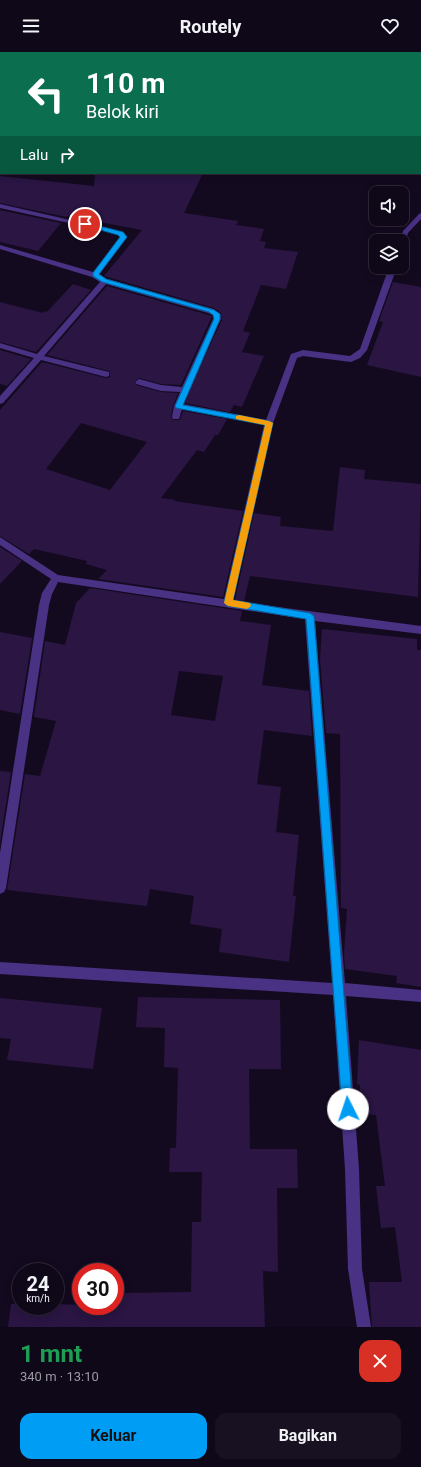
<!DOCTYPE html>
<html lang="id">
<meta charset="utf-8">
<style>
body{margin:0;font-family:Roboto,sans-serif;background:#181121;color:#f1f3f6;height:100vh;display:flex;flex-direction:column;font-size:15px;white-space:nowrap}
*{box-sizing:border-box;margin:0}
p{font-size:13px;color:#9b9aa2}
.icon{flex:none;width:22px;height:22px;fill:none;stroke:currentColor;stroke-width:2;stroke-linecap:round;stroke-linejoin:round}
.map{position:relative;height:1275px;overflow:hidden}
.panel{display:flex;flex-direction:column;background:#0f0818;flex:1}
.panel>*{flex:none}
.banner{position:absolute;left:0px;top:0px;width:421px;height:122px;box-shadow:0 2px 10px #0003,0 0 0 1px #2f2937;background:#0b6e4f;color:#fff;overflow:hidden}
.tools{position:absolute;left:369px;top:134px;display:grid;gap:8px}
.tools a{display:grid;place-items:center;width:40px;height:40px;border-radius:8px;background:#0f0818;box-shadow:0 2px 10px #0003,0 0 0 1px #2f2937;font-size:20px}
.speed{position:absolute;left:12px;top:1211px;display:flex;gap:8px;font-size:20px;font-weight:700;text-align:center}
.speed>*{display:grid;place-content:center;width:52px;height:52px;border-radius:50%;background:#0f0818;box-shadow:0 2px 10px #0003,0 0 0 1px #2f2937;line-height:1}
.speed small{font-size:10px;font-weight:400}
.speed .limit{border:6px solid #d22;background:#fff;color:#111}
.pin{position:absolute;display:grid;place-items:center;width:34px;height:34px;color:#fff;margin:-17px;border:2px solid #fff;border-radius:50%;box-shadow:0 1px 4px #0007}
.me{position:absolute;width:44px;margin:-22px;rotate:356deg;stroke-linejoin:round;filter:drop-shadow(0 0 3px #0008)}
.turn{display:flex;align-items:center;gap:14px;height:84px;padding:0 20px;font-size:18px}
.turn .icon{width:52px;height:52px;stroke-width:2.5}
.turn b{display:block;font-size:28px;line-height:34px}
.then{display:flex;align-items:center;height:38px;padding:0 20px;background:#0003;gap:8px;font-size:15px}
.round{display:grid;place-items:center;flex:none;width:42px;height:42px;border-radius:12px;background:#181121}
.headline{display:flex;align-items:center;justify-content:space-between;height:68px;padding:0 20px}
h1{font-size:24px;font-weight:700;line-height:30px;color:#1e9e55}
.action{display:flex;gap:8px;margin-top:auto;padding:8px 20px}
.action a{flex:1;height:46px;border-radius:12px;background:#009df5;color:#111;font-size:16px;font-weight:700;line-height:46px;text-align:center}
.action a+a{background:#181121;color:#f1f3f6}
header{display:flex;justify-content:space-between;align-items:center;height:52px;padding:0 20px;background:#0f0818;font-size:18px;font-weight:700}
.map>svg:first-child{display:block}
.building{fill:#2a1543;fill-rule:evenodd}
.lines{fill:none;stroke-linecap:round;stroke-linejoin:round}
.street{fill:#493184;fill-rule:evenodd}
.route{fill:#009df5;stroke:#00669f}
.slow{fill:#f59e0b}
</style>
<header><svg class="icon" aria-label="menu" viewBox="0 0 24 24"><path d="M4 6h16M4 12h16M4 18h16"/></svg>Routely<svg class="icon" aria-label="heart" viewBox="0 0 24 24"><path d="M12 20l-8-8c-3-5 5-10 8-4 3-6 11-1 8 4z"/></svg></header>
<div class="map">
<svg width="421" height="1275" viewBox="0 0 421 1275">
<rect width="100%" height="100%" fill="#140a20"/>
<!-- building -->
<g class="building">
<path d="M95,121H203L184,161L238,169L236,173L264,177L260,189L266,190L264,196L298,200L286,237L261,233L243,279L250,281L242,300L264,304L242,355L234,353L230,360L185,351L193,329L222,268L221,261L214,256L104,224L142,178L67,164L66,165L0,151V124L94,134Z"/>
<path d="M0,158L61,171L38,199L0,190Z"/>
<path d="M393,230L421,235V325L367,313L383,270L379,269Z"/>
<path d="M73,232L91,238L36,300L0,290V250L43,261L45,259L47,260Z"/>
<path d="M107,234L212,264L181,333L161,332L139,326L134,330L136,333L161,340L178,341L173,354L171,365L173,368H180L183,359L227,367L218,383H215L204,400L197,398L161,446L175,448L174,449L243,459L223,545L98,527L107,518L86,512L87,509L34,497L29,502L0,484V358L42,310L106,326L110,325L109,319L47,303ZM81,371L147,390L110,438L46,417Z"/>
<path d="M0,298L31,307L7,334L0,332Z"/>
<path d="M340,415L365,418L364,427L421,432L418,545L250,524L244,549L235,548L254,461L281,465L280,474L333,479Z"/>
<path d="M0,495L22,509L0,532Z"/>
<path d="M90,536L242,559L240,569L271,573L262,633L309,639L312,684L264,678L257,732L281,735L276,780L299,783L293,844H296L289,910L219,900L222,877L190,872L194,844L150,837L147,854L7,838L25,722L40,724L56,669L34,665L45,589L65,593L76,551ZM179,619L223,624L215,669L171,663Z"/>
<path d="M322,577L417,587V598H421V935L396,931L397,924L345,917L344,901L347,857L341,856L340,682L326,681L320,607Z"/>
<path d="M0,580L32,586L20,662L0,658Z"/>
<path d="M0,719L11,720L0,791Z"/>
<path d="M138,945L280,948L281,1017H249L250,1097H297L298,1136H277L278,1220L263,1219L265,1275H8L11,1252H21V1254H55V1252L115,1254V1246H122V1241L191,1240L192,1170H201L202,1120H169L170,1096H176L178,1016L164,1015L165,976L136,975Z"/>
<path d="M0,946L102,956L93,1017L7,1008L11,987L0,986Z"/>
<path d="M359,988L421,998V1275H372L369,1230H402L395,1175L381,1176L376,1134H385L376,1063L359,1061L360,1033L357,1032Z"/>
</g>
<g class="lines">
<!-- street -->
<g class="street">
<rect x="0" y="53" width="1" height="4"/>
<path d="M0,99H1L0,104Z"/>
<rect x="420" y="117" width="1" height="4"/>
<path d="M0,152L123,180L127,185L99,223L107,227L214,257L220,262L221,267L192,328L183,352L266,368L291,302L303,298L350,304L360,297L389,215H397L367,298L360,306L351,310L303,304L297,306L273,371L233,549L421,574V582L315,569L345,931L421,938V950L346,944L359,1117L362,1217L371,1275H357L348,1217L345,1117L333,943L0,922V910L332,931L305,567L58,530L52,542L49,553L6,836L4,840L0,842V801L39,553L42,541L51,527L0,493V485L58,523L224,547L264,373L182,357L179,367H173L172,365L174,354L180,340L161,339L136,332L135,330L139,327L161,333L182,335L213,267V263L208,261L106,232L44,304L109,320V324L106,325L41,308L3,351L0,352V344L34,306L0,296V291L37,302L100,230L92,225L0,197V193L93,220L121,185L119,182L0,156Z"/>
<path d="M421,161V167L408,181L405,190L402,192V189H399L403,179L419,162Z"/>
</g>
</g>
<!-- route -->
<path class="route" d="M83,170L123,180L127,185L99,222L106,227L214,258L220,262V267L183,353L269,369L273,371L233,548L310,561L314,564L353,1057L352,1061L348,1063L343,1061L342,1057L306,567L228,554L224,551L265,373L176,356L175,354L214,267L213,263L209,260L102,230L93,224V221L120,185L118,183L83,173Z"/>
<!-- slow -->
<path class="slow" d="M239,363L269,369L273,371L233,548L250,551L251,554L247,557L228,554L224,551L265,373L236,367V364Z"/>
</svg>
<div class="tools">
<a><svg class="icon" aria-label="sound" viewBox="0 0 24 24"><path d="M4 9h4l5-4v14l-5-4H4zM17 9q2 3 0 6"/></svg></a>
<a><svg class="icon" aria-label="layers" viewBox="0 0 24 24"><path d="M12 4l9 5-9 5-9-5zM3 14l9 5 9-5"/></svg></a>
</div>
<div class="speed"><div>24<small>km/h</small></div><div class="limit">30</div></div>
<div class="pin" style="left:85px;top:172px;background:#d93025"><svg class="icon" aria-label="arrive" viewBox="0 0 24 24"><path d="M6 21V4h12l-3 4 3 4H6"/></svg></div>
<svg class="me" style="left:348px;top:1057px" viewBox="-20 -20 40 40"><circle r="19" fill="#fff"/><path d="M0-13L10 11 0 6-10 11z" fill="#009df5"/></svg>
<div class="banner">
<div class="turn"><svg class="icon" aria-label="left" viewBox="0 0 24 24"><path d="M17 20v-9H6M10 6l-5 5 5 5"/></svg><div><b>110 m</b>Belok kiri</div></div>
<div class="then">Lalu<svg class="icon" aria-label="right" viewBox="0 0 24 24"><path d="M7 20v-9h11M14 6l5 5-5 5"/></svg></div>
</div>
</div>
<section class="panel">
<div class="headline"><div><h1>1 mnt</h1><p>340 m · 13:10</p></div><a class="round" style="background:#d93025;color:#fff"><svg class="icon" aria-label="close" viewBox="0 0 24 24"><path d="M6 6l12 12M18 6L6 18"/></svg></a></div>
<div class="action"><a>Keluar</a><a>Bagikan</a></div>
</section>
